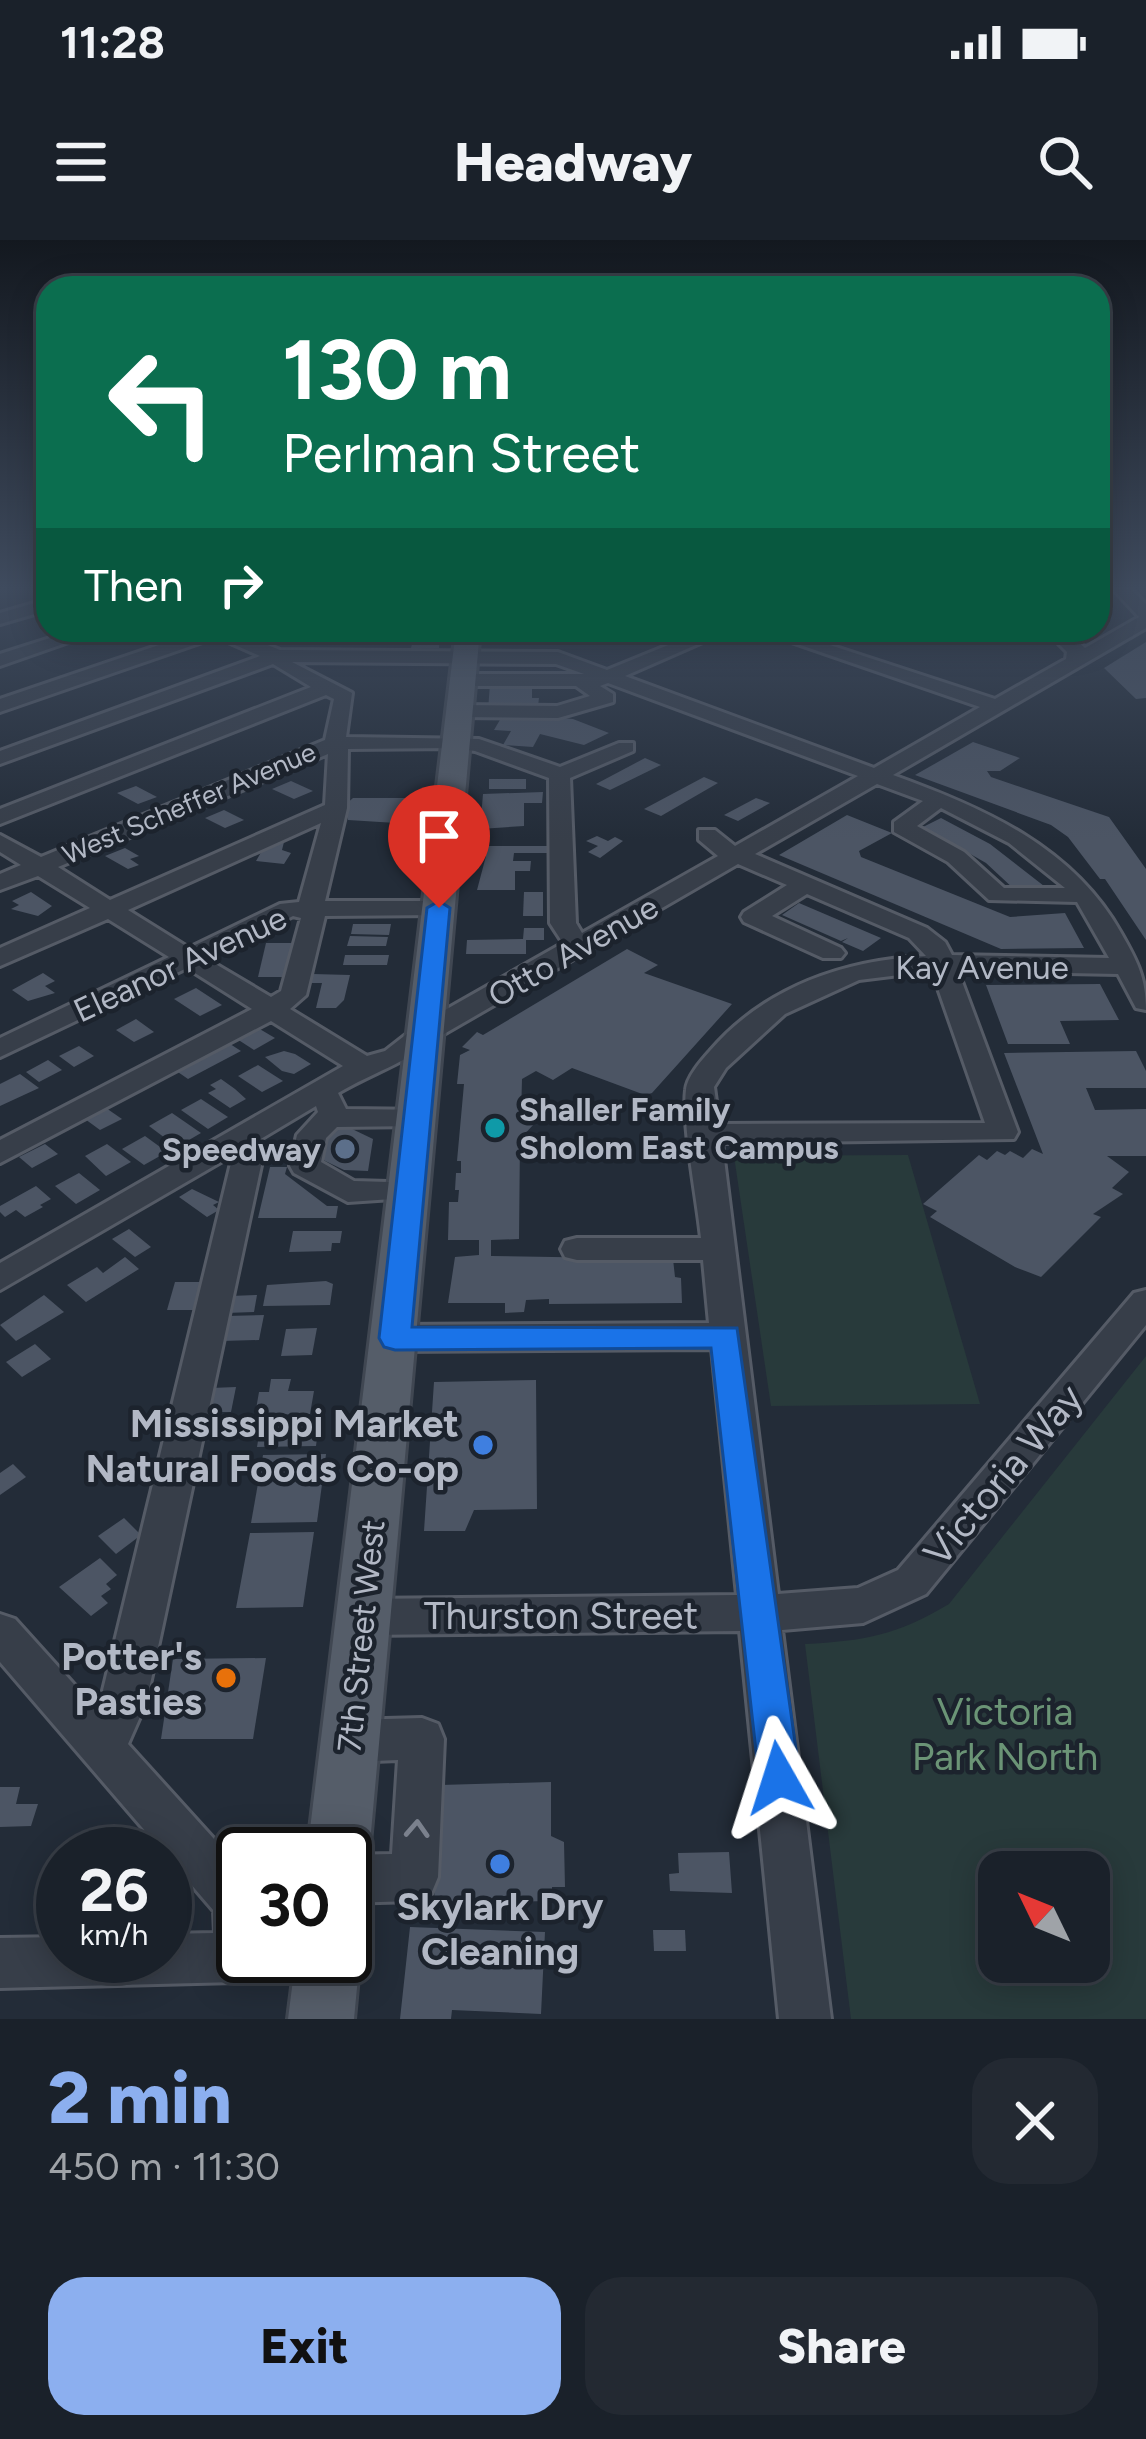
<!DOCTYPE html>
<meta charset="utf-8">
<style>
body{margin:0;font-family:Figtree,sans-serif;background:#232932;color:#f1f3f6;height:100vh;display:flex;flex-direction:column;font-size:45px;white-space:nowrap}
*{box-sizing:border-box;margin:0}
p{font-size:39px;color:#9fa3a8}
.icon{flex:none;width:66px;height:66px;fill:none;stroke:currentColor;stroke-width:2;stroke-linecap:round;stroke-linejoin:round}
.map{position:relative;height:1779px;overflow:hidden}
.details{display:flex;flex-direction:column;background:#1a212a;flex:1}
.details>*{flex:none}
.top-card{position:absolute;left:36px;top:36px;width:1074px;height:366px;border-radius:36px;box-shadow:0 6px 30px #0003,0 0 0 3px #383e47;background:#0b6e4f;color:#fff;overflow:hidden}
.needle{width:78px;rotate:313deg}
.fabs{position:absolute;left:978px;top:1611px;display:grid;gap:24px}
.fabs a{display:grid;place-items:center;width:132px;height:132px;border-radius:24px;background:#1a212a;box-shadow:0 6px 30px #0003,0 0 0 3px #383e47;font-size:60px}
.speed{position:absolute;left:36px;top:1587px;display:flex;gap:24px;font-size:60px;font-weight:700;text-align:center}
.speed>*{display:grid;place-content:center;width:156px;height:156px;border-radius:50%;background:#1a212a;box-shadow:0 6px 30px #0003,0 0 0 3px #383e47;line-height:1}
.speed small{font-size:30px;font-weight:400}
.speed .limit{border:6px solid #111;border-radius:18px;background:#fff;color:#111}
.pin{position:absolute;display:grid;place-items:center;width:102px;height:102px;color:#fff;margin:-123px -51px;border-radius:50% 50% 50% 0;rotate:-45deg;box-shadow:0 0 12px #0007}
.pin .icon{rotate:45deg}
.me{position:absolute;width:132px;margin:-66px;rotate:354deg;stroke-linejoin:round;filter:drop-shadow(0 0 9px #0008)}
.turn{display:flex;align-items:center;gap:42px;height:252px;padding:0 48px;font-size:54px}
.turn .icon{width:156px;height:156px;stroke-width:2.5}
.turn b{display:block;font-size:84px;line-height:102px}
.then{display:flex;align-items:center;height:114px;padding:0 48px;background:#0003;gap:24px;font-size:45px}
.round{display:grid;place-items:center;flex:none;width:126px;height:126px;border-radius:36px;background:#232932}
.overview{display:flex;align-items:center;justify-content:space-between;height:204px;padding:0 48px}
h1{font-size:72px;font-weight:800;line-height:90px;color:#8cafef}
.cta{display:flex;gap:24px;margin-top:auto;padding:24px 48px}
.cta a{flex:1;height:138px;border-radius:36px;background:#8cafef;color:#111;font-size:48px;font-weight:800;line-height:138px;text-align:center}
.cta a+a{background:#232932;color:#f1f3f6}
.status{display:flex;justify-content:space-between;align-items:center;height:84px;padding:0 60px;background:#1a212a;direction:ltr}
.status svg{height:33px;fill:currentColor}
header{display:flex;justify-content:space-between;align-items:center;height:156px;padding:0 48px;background:#1a212a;font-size:54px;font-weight:800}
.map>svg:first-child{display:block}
.green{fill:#283a3b;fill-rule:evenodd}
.building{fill:#4c5564}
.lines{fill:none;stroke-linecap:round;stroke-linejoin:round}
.minor-casing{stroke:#555b66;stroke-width:6}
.major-casing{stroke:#404752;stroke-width:6}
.minor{fill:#373e49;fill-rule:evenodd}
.major{fill:#555d69;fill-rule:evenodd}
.oneway{stroke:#7b818d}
.route{fill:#1a73e8;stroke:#114b97;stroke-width:3}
.culture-dot{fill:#0f9aa8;stroke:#1c232d;stroke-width:4.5}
.service-dot{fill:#5c6f8a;stroke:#1c232d;stroke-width:4.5}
.shop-dot{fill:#3f7fe0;stroke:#1c232d;stroke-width:4.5}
.food-dot{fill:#e8710a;stroke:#1c232d;stroke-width:4.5}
.labels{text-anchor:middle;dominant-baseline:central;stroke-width:9;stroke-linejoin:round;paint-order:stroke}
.far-street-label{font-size:27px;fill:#b2b8c5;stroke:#1c232d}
.street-label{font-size:33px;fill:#b2b8c5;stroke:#1c232d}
.poi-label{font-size:33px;font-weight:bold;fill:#b2b8c5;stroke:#1c232d;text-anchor:start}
.near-poi-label{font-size:39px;font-weight:bold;fill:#b2b8c5;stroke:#1c232d;text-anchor:end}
.near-street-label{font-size:39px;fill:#b2b8c5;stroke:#1c232d}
.near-park-label{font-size:39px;fill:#6b9476;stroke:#1c232d}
</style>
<div class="status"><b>11:28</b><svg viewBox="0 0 49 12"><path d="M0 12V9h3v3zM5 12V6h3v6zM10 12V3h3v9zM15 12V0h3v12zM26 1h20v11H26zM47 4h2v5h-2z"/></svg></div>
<header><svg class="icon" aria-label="menu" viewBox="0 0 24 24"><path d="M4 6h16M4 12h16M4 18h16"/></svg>Headway<svg class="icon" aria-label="search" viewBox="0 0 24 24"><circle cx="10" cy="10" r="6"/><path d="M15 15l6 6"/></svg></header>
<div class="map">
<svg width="1146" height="1779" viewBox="0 0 1146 1779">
<rect width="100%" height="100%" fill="#232c38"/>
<!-- green -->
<g class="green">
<path d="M908,915L980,1164L771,1166L734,916Z"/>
<path d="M1146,1116V1779H851L805,1404C865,1401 897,1395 949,1364ZM999,1632H1089V1722H999Z"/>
</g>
<!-- building -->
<g class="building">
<path d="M420,391H440L439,408H411L413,401H405L406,396H419Z"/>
<path d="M1146,402V458L1136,459L1104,428Z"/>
<path d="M490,444H532V458H539L538,466L488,470Z"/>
<path d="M504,473L573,479L609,493L584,505L540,494L533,507L503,505L511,491L494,490Z"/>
<path d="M973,502L1020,518L1000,531H987L991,537L1109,577L1146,629V700L1105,639H1100L1068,597L1051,585L915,535Z"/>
<path d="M645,518L661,525L610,550L596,544Z"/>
<path d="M704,537L718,543L661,576L644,569Z"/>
<rect x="489" y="539" width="37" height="10"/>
<path d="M291,541L313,551L294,559L272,549Z"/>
<path d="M136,546L157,557L138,564L117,553Z"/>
<path d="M543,552L542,563H524V586L480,589L483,554Z"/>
<path d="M353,558H416L421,564L414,578L420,581L412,584L348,580L345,565Z"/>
<path d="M756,558L770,563L738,581L724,575Z"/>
<path d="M224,570L244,580L225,588L205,578Z"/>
<path d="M847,575L892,593L859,611L861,617L1010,677L1065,673L1084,708L1001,709L779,615Z"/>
<path d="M941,578L990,604L1044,646L1015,650L986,623L923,587Z"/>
<path d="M597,596L608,601L615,597L623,601L600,618L588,612L598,606L586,601Z"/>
<path d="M267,602H284L282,610L291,613L284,624L256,621Z"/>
<path d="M478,606H550V613H514L513,621H531L530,631H515V650H477L486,616H477Z"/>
<path d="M125,608L139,616L130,619L139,625L128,629L105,616Z"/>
<path d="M31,652L52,666L38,676L11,669L19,665L12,661Z"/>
<path d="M524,652H543V676H523Z"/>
<path d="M799,663L881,698L863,711L842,702L848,698L841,701L782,675Z"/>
<path d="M353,684H391L389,695L351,694Z"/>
<path d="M524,688H544V700H526V714H466L467,700L523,699Z"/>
<path d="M350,696L388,697L386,706H347Z"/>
<path d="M266,703H292L283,737H258Z"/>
<path d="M627,709L658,725L644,733L732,764L652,853L645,855L572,828L553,840L536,831L522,839L521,877L535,883L520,899L519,999L491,1000V1016L673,1019L675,1037L681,1038L682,1063L549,1064V1059L526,1060L524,1072L505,1073V1063H448L455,1017L479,1015V1000H448L449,962H458L459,950H455L456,933H461V921H457L464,844H457L460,815L470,810L462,807L477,792L483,795Z"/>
<path d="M345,715H389L387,725H343Z"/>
<path d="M43,733L55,741L45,746L55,753L28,761L12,750Z"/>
<path d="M313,734L350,735L344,760L336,768H316L322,743H311Z"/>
<path d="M1100,744L1119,780L1060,781L1070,804H1008L986,745Z"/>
<path d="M196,748L222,765L200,776L174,759Z"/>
<path d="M136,779L154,792L134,802L116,790Z"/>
<path d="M258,788L275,798L254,810L237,799Z"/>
<path d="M227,802L241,811L188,839L175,830Z"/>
<path d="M79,806L94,816L74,827L59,816Z"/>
<path d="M284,811L295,814L311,824L294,834L282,831L265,817Z"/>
<path d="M1136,811L1146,831V848H1086L1095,870L1146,869V916H1107L1129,932L1112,948L1123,954L1093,974L1101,977L1041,1037L1015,1027L930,977L937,971L923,964L979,915L987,920L997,911L1005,915L1010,911L1023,918L1032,909L1043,914L1004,813Z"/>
<path d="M48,820L62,830L39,842L26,832Z"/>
<path d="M258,825L283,841L262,852L238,836Z"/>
<path d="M20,834L39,848L0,866V844Z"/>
<path d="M221,839L235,849L246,859L230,868L208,853L216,849L210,845Z"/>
<path d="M201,859L228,877L208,889L181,870Z"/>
<path d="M106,868L122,879L100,890L85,879Z"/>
<path d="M172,873L201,893L177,907L149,886Z"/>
<path d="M325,888H350L373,899L368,931L344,930L319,918Z"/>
<path d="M145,896L167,912L144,925L122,909Z"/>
<path d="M45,904L58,914L32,928L19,917Z"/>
<path d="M107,904L131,922L106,936L85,916Z"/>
<path d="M270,927H287L285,934L327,966H338L336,978H258Z"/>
<path d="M79,933L100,950L76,964L55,946Z"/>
<path d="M36,946L51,959L40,965L43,967L25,977L16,970L5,977L0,972V966Z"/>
<path d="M192,949L219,962L213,965L219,970L207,977L179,957Z"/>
<path d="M129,989L151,1007L135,1017L112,999Z"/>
<path d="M293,991H342L340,1003H332L331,1011L289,1012Z"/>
<path d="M125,1017L139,1029L86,1062L67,1045L97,1027L103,1033Z"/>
<path d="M326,1041L333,1044L330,1065L263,1066L267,1045Z"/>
<path d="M175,1042H201L193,1070H167Z"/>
<path d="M44,1055L64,1072L16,1101L0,1085Z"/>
<path d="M257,1055L254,1072L226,1073L230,1056Z"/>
<path d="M264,1075L259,1100L221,1101L226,1076Z"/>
<path d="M317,1088L312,1115L281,1116L286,1089Z"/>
<path d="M35,1104L51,1119L22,1137L6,1122Z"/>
<path d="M271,1139H291L288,1151H314L310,1174L255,1175L259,1152H269Z"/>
<path d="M536,1140L537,1269L474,1270L465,1291H424L434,1142Z"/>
<path d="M236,1147L231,1172H206L211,1148Z"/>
<path d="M319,1181L316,1206L257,1207L261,1182Z"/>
<path d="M326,1214L317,1282L251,1283L263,1215Z"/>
<path d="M13,1224L26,1237L0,1255V1233Z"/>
<path d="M124,1278L141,1295L116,1314L98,1296Z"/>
<path d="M314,1292L303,1367L236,1368L250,1293Z"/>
<path d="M100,1318L117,1335L106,1344L111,1349L101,1356L108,1363L91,1376L59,1347Z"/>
<path d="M266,1418L253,1499H161L173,1419Z"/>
<path d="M551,1542V1596L564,1602L565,1647H552V1661L434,1663L440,1545Z"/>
<path d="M0,1547H20L16,1564H38L31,1586L0,1587Z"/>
<path d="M729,1612L732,1653L670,1651L669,1634L679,1633L678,1613Z"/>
<path d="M410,1687L545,1692L541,1774L452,1770L451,1779H400Z"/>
<path d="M653,1690H685L686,1711H654Z"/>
</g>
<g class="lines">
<!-- minor casing -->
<g class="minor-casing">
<g id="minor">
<path d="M1114,350H1132L1146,364V388L893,535C984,568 1073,607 1121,693C1137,721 1146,738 1146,770L1136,768L1118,734L958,731L1018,892L1014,899L722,903L778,1354L858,1348L898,1330L1134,1053L1146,1050V1085L926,1354L863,1383L782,1390L831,1779H779L740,1391L361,1395L346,1390L340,1377L346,1364L361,1359L737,1355L712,1109L395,1111L383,1107L378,1098L383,1089L395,1085L709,1083L703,1020H577L565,1017L561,1009L565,1001L577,998H701C697,958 682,884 686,850C687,837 701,821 710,811C765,747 844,720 926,716L909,698L807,654L772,676L841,708L845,713L841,718H823L744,682L741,677L744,672L787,645L738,624L437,798C404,824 374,832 338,853L346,869L429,870L433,877L429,884L418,886L337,887L326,898L321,922L354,941L422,943L427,950L422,957L348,962L294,933L290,926L297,895L318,872L316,866L259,900L263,916L146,1463L128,1504L243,1631V1716H306L299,1734L281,1741L0,1748V1698L63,1697V1716H165V1694L215,1693L214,1671L0,1422V1374L15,1379L98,1471L233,915L0,1050V1023L343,826L271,781L0,923V900L252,769L187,728L0,817V798L169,717L108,679L0,726V708L90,668L38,636L0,650V634L21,625L0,612V595L41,617L325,500L334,459L326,455L0,584V569L311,447L273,424L0,524V511L260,416L217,397L0,472V459L203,390H231L280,410L558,412L607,430L705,390H730L625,436L874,528L980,467L757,390H784L995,459L1066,419L1067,412L1045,390H1065L1085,408L1139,377ZM292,422L556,424L584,434H463L453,440L463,446H576L590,456L557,466L459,465L449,471L459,477L558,478L613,462V454L600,446L608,443L858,536L735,606L715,590H699V600L718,616L582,693L576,683L570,538L633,511V503H619L560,527L479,499L346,497L352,453ZM455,508L475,511L549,538L550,683L563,703L417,786L385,811L367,816L290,769L306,755L325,676L439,675L451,668L439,661H325L347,568L348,509ZM328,514L325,565L110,660L58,627ZM877,544L923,561L894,582V592L948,622L989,660L1077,662L1109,718L952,715L945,702L927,688L755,614ZM941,568L1009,603L1065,648H1004L964,612L917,586ZM321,583L299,662L280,664L189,708L128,670ZM293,676L301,678L281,751L271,757L207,719ZM932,731L985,883L719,884L714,847L726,828L785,774L859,740Z"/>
<path d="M48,359V370L0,384V373Z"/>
<path d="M75,390H103L0,426V414Z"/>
<path d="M422,1478L438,1484L444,1499L438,1637L431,1654L414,1661L345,1663V1615L392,1614L398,1520L349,1522L333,1516L327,1501L333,1486L349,1480Z"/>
</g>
</g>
<!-- major casing -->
<g class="major-casing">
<g id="major">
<path d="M456,390H480L369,1614L360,1635L345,1641V1614H307Z"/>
<path d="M345,1691L351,1693L360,1716L354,1779H288L296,1716H345Z"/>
</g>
</g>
<!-- minor -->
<use href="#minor" class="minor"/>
<!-- major -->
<use href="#major" class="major"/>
</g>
<!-- one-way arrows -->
<defs><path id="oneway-chevron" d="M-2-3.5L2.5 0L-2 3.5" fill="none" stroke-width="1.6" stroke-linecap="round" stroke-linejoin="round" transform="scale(3)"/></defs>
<use class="oneway" href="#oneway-chevron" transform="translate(417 1589) rotate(-87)"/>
<!-- sky -->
<linearGradient id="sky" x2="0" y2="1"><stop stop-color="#13181f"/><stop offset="0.58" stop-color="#3f4b5e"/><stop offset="1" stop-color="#3f4b5e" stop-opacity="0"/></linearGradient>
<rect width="1146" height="600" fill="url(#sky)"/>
<!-- route -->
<path class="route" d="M439,661L450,668L412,1087L737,1088L800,1538L794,1551L779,1557L765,1551L759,1538L711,1108L395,1110L384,1107L379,1098L427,668Z"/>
<!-- markers -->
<circle class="culture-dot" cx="495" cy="888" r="12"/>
<circle class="service-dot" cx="345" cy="909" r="12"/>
<g class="shop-dot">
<circle cx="483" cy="1205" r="12"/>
<circle cx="500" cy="1624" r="12"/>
</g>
<circle class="food-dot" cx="226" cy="1438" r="12"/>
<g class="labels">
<!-- far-street labels -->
<g class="far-street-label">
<text transform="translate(189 563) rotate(-23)">West Scheffer Avenue</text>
</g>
<!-- street labels -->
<g class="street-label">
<text transform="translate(573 711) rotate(-30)">Otto Avenue</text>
<text transform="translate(180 724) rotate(-25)">Eleanor Avenue</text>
<text x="982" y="727">Kay Avenue</text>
<text transform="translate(361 1396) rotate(-84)">7th Street West</text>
</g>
<!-- poi labels -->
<g class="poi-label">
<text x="519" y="869">Shaller Family<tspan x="519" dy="38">Sholom East Campus</tspan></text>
<text x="321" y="909" text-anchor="end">Speedway</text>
</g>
<!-- near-poi labels -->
<g class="near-poi-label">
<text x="459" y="1183">Mississippi Market<tspan x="459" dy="45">Natural Foods Co-op</tspan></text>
<text x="202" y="1416">Potter's<tspan x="202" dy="45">Pasties</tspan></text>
<text x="500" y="1666" text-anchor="middle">Skylark Dry<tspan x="500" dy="45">Cleaning</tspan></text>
</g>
<!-- near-street labels -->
<g class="near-street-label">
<text transform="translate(1003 1235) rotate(-50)">Victoria Way</text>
<text x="561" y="1375">Thurston Street</text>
</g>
<!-- near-park labels -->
<g class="near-park-label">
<text x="1005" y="1471">Victoria<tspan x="1005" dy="45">Park North</tspan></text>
</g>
</g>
</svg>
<div class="fabs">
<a><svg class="needle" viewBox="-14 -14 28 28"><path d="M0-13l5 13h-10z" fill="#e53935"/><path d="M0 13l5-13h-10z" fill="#9fa3a8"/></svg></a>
</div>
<div class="speed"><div>26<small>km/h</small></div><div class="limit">30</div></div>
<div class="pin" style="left:439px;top:668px;background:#d93025"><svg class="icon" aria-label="arrive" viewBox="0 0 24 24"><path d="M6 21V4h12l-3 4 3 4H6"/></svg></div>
<svg class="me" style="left:779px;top:1538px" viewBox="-20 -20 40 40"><path d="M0-17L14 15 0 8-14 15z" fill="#1a73e8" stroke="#fff" stroke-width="4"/></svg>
<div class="top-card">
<div class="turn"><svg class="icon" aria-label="left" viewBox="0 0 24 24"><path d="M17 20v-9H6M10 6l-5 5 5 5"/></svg><div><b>130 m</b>Perlman Street</div></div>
<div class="then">Then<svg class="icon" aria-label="right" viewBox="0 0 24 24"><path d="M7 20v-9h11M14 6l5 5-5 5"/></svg></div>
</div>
</div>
<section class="details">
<div class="overview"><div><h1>2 min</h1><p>450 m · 11:30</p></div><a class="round"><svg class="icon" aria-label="close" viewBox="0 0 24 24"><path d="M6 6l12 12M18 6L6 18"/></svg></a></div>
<div class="cta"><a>Exit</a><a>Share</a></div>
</section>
